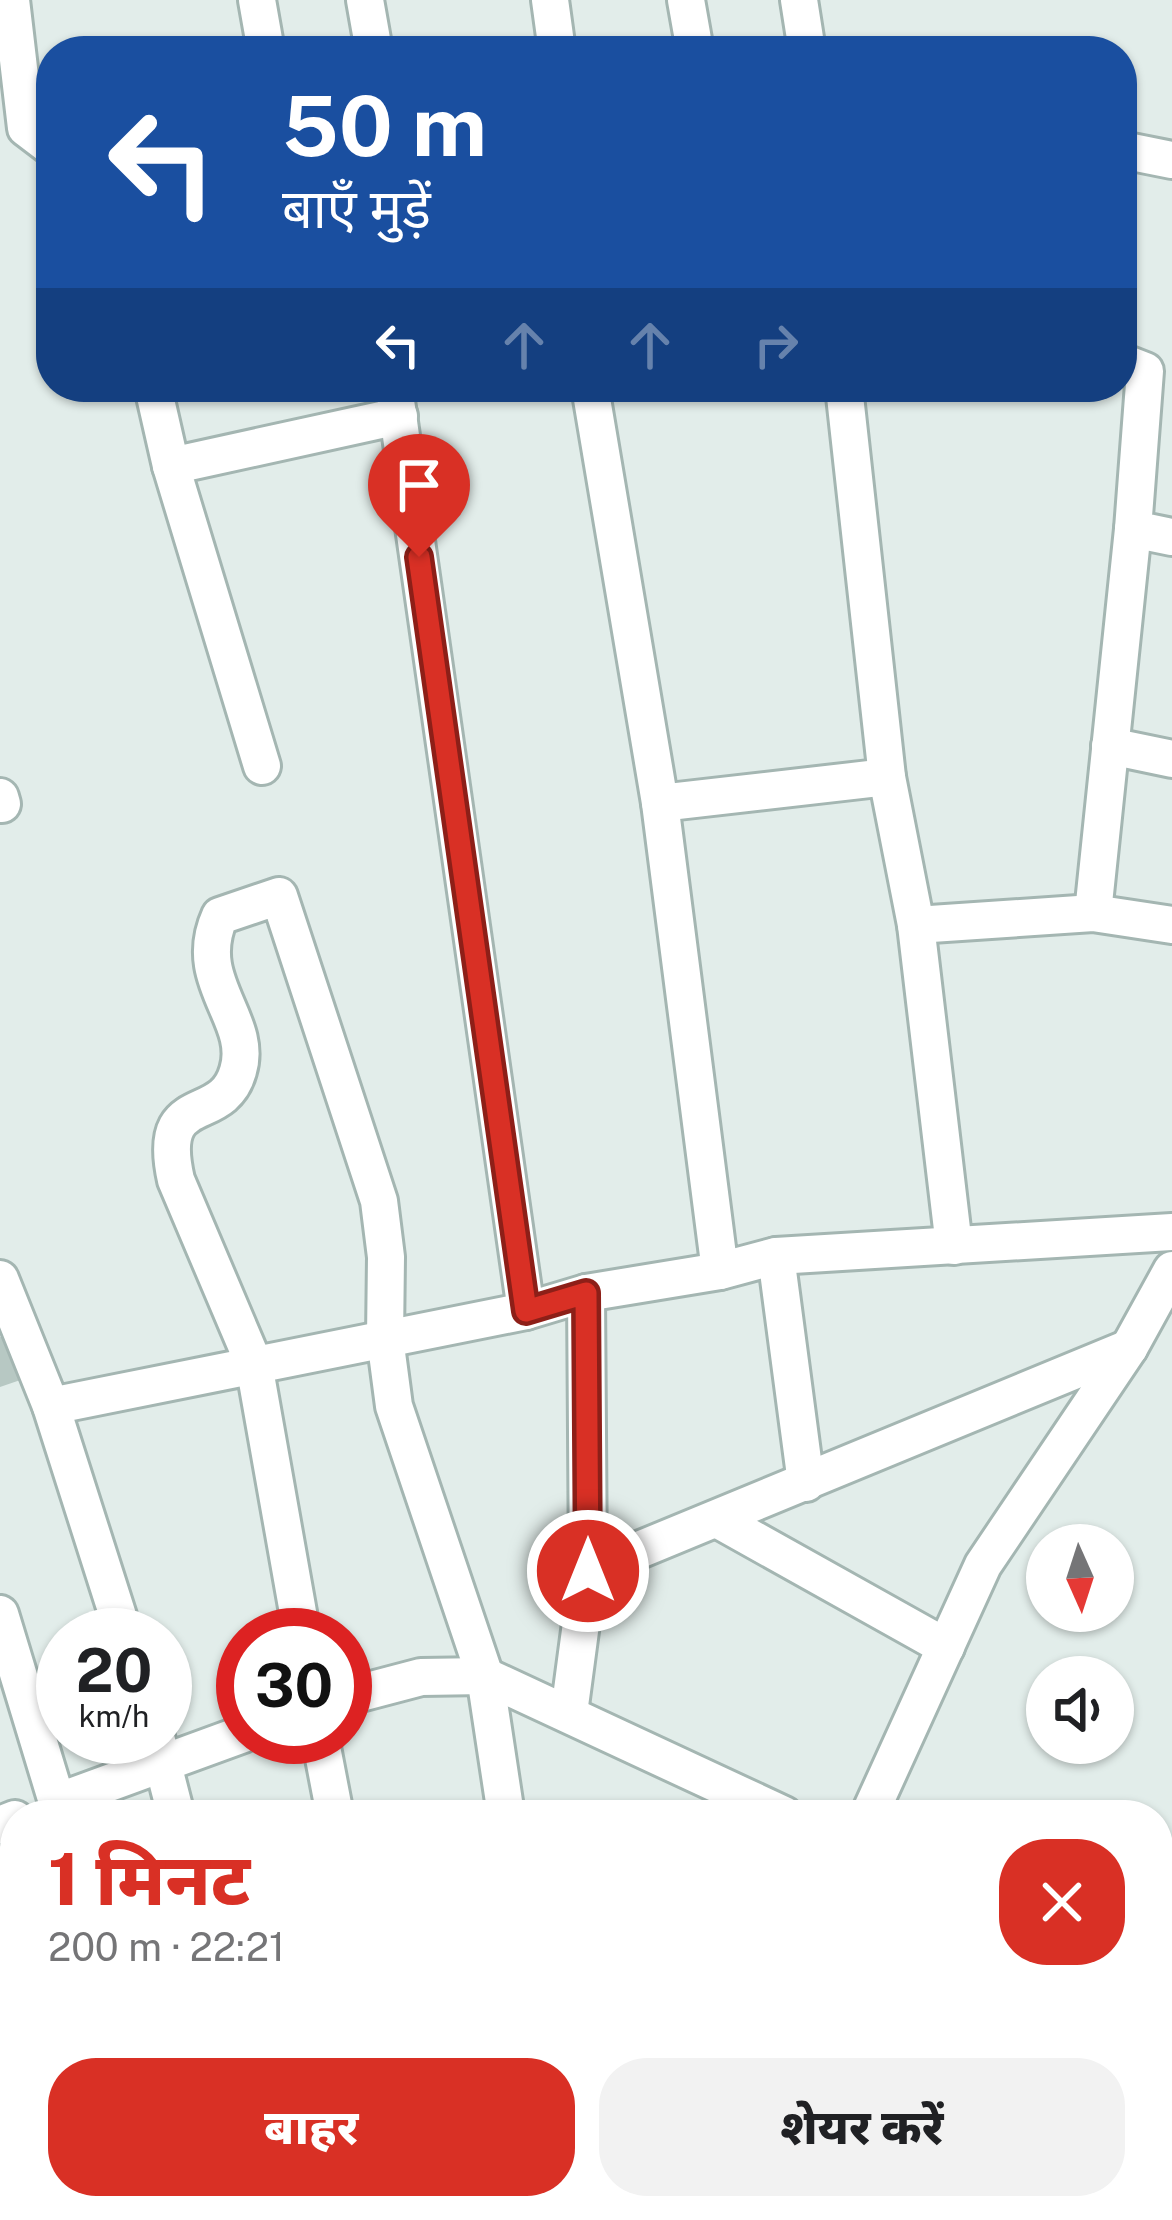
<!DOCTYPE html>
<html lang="hi">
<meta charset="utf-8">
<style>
body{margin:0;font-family:"Public Sans","Noto Sans Devanagari",sans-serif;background:#f2f2f2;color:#202124;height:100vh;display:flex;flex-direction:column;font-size:45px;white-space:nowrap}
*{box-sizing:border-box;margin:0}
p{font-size:39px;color:#757577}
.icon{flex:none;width:66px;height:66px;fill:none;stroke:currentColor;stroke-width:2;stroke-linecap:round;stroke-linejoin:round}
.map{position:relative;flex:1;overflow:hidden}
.panel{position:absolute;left:0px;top:1800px;width:1173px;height:420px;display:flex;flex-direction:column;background:#fff;border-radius:48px 48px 0 0;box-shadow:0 3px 9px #0004}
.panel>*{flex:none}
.hud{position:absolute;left:36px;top:36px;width:1101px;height:366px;border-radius:48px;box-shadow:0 3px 9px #0004;background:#1a4fa0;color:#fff;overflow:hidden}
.needle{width:78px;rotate:177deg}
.tools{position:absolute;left:1026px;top:1524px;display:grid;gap:24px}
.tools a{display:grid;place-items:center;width:108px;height:108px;border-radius:50%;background:#fff;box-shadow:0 3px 9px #0004;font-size:60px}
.speed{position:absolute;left:36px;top:1608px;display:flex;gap:24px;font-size:60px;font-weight:700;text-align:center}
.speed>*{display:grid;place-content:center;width:156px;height:156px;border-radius:50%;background:#fff;box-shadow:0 3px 9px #0004;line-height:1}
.speed small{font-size:30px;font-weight:400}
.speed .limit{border:18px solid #d22;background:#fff;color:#111}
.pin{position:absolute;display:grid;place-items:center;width:102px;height:102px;color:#fff;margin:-123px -51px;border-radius:50% 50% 50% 0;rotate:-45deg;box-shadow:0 0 12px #0007}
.pin .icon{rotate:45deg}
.me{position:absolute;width:132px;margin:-66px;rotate:0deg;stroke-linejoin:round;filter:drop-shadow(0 0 9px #0008)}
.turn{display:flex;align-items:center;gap:42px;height:252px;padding:0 48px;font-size:54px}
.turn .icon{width:156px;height:156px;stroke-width:2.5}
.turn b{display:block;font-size:84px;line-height:102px}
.lanes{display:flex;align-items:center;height:114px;padding:0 48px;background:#0003;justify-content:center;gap:60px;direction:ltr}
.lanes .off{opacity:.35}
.round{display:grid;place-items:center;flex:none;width:126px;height:126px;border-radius:48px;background:#f2f2f2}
.head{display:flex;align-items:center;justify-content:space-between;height:204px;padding:0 48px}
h1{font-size:72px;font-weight:800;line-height:90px;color:#d93025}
.primary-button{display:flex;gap:24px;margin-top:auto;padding:24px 48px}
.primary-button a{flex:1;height:138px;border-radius:48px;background:#d93025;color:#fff;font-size:48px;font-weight:800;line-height:138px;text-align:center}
.primary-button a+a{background:#f2f2f2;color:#202124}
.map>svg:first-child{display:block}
.building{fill:#b7c8c3}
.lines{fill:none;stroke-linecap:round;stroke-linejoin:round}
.minor-casing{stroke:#a4b6b2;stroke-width:42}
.major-casing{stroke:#c1cac8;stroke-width:42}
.minor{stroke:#fff;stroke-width:36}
.major{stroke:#64a59c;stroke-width:36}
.route-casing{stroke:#8d1f18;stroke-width:30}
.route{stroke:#d93025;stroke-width:21}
</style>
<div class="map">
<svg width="1172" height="2220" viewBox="0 0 1172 2220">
<rect width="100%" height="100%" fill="#e2edea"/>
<!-- building -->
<path class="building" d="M17,1331L32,1376L0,1387V1337Z"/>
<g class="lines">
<!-- minor casing -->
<g class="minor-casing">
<g id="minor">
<path d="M11,0L26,128L51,147"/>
<path d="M257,0L266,51"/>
<path d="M365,0L374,51"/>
<path d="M550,0L557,51"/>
<path d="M686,0L695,51"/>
<path d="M799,0L807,51"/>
<path d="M1122,150L1172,160"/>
<path d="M1122,362L1145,371L1133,529L1172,537"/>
<path d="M153,387L171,466"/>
<path d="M394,387L526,1311"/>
<path d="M590,387L660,803L720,1271L776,1256L1172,1232"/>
<path d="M844,387L887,777L916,925L954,1246"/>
<path d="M1110,746L1172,759"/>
<path d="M262,766L171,466L399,416"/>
<path d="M0,797L2,804"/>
<path d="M660,803L887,777"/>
<path d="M1093,913L1133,529"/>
<path d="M916,925L1093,913L1172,925"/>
<path d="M776,1256L806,1483"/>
<path d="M0,1279L51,1406L124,1635"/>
<path d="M51,1406L526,1311L586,1293L720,1271"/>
<path d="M717,1519L946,1647"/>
<path d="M588,1571L1129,1348"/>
<path d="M0,1614L57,1802L243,1734"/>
<path d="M302,1635L254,1364L176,1180C155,1087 222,1128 238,1071C254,1019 190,982 220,916L279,896L379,1201L386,1257L385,1338L394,1406L485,1676L506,1815"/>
<path d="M345,1697L421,1677L485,1676L784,1815"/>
<path d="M569,1713L588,1571L586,1293"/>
<path d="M156,1737L176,1815"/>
<path d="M320,1737L335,1815"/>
<path d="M869,1815L983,1565L1129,1348L1172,1270"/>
<path d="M0,1825L15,1819"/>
<path d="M1158,1955L1172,1960"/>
<path d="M0,2046L15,2040"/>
<path d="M247,2205L250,2220"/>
<path d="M1140,2205L1172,2216"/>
<path d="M3,2220L28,2205"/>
<path d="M281,2220L359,2205"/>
</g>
</g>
<!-- major casing -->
<g class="major-casing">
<g id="major">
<path d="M1158,1888L1172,1865"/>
<path d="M978,2220L986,2205"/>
</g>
</g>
<!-- minor -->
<use href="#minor" class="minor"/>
<!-- major -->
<use href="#major" class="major"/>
</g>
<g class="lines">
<!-- route casing -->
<g class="route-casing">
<path id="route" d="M419,557L526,1311L586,1293L588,1571"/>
</g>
<!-- route -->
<use href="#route" class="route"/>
</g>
</svg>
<div class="tools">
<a><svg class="needle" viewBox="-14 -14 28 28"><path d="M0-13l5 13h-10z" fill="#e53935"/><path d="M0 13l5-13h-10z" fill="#757577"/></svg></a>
<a><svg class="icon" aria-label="sound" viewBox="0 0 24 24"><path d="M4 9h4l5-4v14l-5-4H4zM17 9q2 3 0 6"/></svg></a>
</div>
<div class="speed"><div>20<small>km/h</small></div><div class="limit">30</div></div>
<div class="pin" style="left:419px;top:557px;background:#d93025"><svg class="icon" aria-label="arrive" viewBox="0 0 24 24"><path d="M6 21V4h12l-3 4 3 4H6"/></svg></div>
<svg class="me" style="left:588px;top:1571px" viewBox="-20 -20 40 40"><circle r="17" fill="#d93025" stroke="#fff" stroke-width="3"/><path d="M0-11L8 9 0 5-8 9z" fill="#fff"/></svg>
<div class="hud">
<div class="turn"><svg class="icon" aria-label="left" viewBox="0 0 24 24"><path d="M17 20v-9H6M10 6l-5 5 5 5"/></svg><div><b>50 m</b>बाएँ मुड़ें</div></div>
<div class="lanes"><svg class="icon" aria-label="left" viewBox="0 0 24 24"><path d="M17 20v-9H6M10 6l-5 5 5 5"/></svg><svg class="icon off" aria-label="ahead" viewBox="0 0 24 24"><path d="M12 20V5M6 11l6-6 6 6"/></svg><svg class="icon off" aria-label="ahead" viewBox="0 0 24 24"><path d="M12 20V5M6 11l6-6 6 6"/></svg><svg class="icon off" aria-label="right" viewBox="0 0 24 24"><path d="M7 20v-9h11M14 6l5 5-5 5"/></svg></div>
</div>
<section class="panel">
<div class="head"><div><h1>1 मिनट</h1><p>200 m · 22:21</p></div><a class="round" style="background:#d93025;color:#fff"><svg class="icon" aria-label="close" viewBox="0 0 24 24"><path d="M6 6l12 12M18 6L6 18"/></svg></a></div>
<div class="primary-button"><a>बाहर</a><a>शेयर करें</a></div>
</section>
</div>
